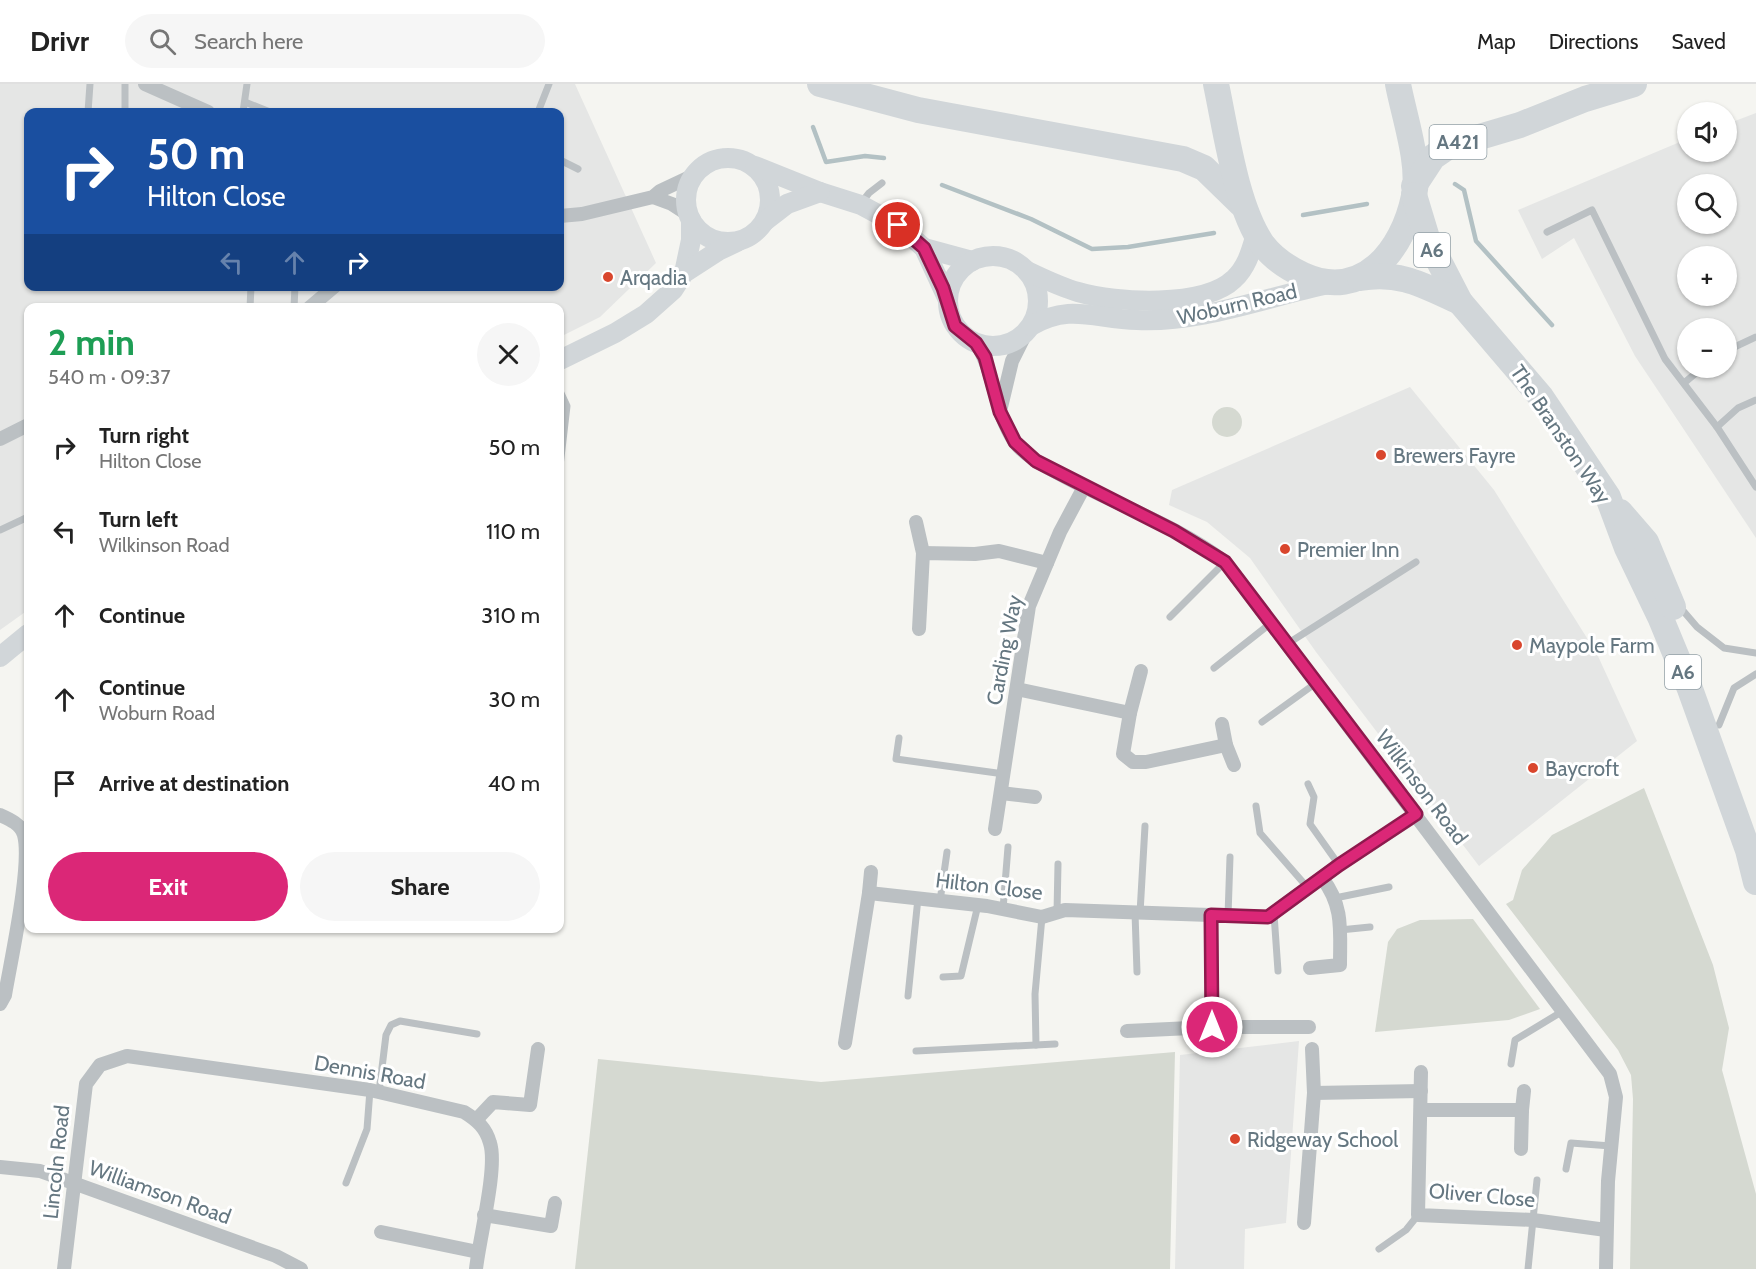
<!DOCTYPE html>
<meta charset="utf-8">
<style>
body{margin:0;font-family:Cabin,sans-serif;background:#f6f6f6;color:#222;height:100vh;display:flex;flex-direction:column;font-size:22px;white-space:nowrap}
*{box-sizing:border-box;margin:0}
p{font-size:20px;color:#767676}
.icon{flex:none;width:33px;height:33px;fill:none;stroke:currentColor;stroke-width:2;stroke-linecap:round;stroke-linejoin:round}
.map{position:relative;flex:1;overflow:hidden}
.details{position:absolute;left:24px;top:219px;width:540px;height:630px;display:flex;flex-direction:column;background:#fff;border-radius:12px;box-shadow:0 2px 4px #0004}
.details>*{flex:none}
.guide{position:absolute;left:24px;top:24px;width:540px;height:183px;border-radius:12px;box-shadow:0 2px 4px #0004;background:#1a4fa0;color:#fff;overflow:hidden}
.fabs{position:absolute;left:1677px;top:18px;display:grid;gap:12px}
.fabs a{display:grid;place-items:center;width:60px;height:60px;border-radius:50%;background:#fff;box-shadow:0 2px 4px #0004;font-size:30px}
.pin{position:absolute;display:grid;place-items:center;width:51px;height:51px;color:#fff;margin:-26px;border:3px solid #fff;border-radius:50%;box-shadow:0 2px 6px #0007}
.me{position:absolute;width:66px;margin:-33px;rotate:0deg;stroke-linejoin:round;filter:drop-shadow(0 0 4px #0008)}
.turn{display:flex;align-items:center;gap:21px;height:126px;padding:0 24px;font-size:27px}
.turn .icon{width:78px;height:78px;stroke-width:2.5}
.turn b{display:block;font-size:42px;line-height:51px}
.lanes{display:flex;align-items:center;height:57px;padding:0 24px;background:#0003;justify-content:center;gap:30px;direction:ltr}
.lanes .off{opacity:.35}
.round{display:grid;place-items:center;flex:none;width:63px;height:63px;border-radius:32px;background:#f6f6f6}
.overview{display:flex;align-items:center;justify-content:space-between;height:102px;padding:0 24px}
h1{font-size:36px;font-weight:700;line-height:45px;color:#1e9e55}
.cta{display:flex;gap:12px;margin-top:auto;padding:12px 24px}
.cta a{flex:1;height:69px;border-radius:36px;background:#db2777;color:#fff;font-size:24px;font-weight:700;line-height:69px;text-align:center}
.cta a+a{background:#f6f6f6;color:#222}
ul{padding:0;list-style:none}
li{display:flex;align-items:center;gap:18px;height:84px;padding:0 24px}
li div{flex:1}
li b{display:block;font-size:22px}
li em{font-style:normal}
header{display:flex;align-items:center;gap:36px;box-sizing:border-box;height:84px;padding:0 30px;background:#fff;border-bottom:2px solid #e0e0e0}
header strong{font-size:28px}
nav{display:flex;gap:33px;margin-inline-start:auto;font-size:21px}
.search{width:420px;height:54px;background:#f6f6f6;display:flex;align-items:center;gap:15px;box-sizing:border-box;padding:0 21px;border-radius:33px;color:#767676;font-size:22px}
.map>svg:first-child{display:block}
.built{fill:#e5e6e5;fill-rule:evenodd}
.green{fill:#d5d9d1}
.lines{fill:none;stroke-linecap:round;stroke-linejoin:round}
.stream{stroke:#b3c1c4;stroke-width:4.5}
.lane{stroke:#bbc0c3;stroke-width:7}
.street{stroke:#bbc0c3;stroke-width:14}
.secondary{stroke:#d1d6d9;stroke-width:20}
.highway{stroke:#d1d6d9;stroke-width:26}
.route-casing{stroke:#8e194d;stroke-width:15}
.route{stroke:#db2777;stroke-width:10}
.poi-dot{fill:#d9462d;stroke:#fff;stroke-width:2}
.labels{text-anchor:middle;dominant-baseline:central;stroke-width:6;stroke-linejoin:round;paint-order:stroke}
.shield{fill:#fff;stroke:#93a0a7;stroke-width:1.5}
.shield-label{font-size:20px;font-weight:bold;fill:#657781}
.poi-label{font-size:21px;fill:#657781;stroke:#fff;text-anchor:start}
.street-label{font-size:21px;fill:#657781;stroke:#fff}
</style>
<header>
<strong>Drivr</strong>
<div class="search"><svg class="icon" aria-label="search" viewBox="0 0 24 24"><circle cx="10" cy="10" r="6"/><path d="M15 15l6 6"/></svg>Search here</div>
<nav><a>Map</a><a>Directions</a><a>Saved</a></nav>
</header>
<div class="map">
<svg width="1756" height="1185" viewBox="0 0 1756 1185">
<rect width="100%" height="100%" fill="#f5f5f1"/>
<!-- built -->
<g class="built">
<path d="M0,0H575L656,179L600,233L560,253V224H28V526L0,546ZM28,28H560V202H28Z"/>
<path d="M1756,29V454L1635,272L1574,154L1542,175L1518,126L1687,55L1688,68H1726L1727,40ZM1688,100H1726V140H1688ZM1688,172H1726V212H1688ZM1688,244H1726V284H1688Z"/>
<path d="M1410,303L1494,406L1597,570L1637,657L1479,782L1316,568L1250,474L1207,438L1169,421L1172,406Z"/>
<path d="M1299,957L1286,1139L1245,1145L1244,1185H1175L1180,971Z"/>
</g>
<!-- green -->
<g class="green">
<circle cx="1227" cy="338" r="15"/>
<path d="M1644,704L1713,881L1729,944L1722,986L1756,1110V1185H1630L1633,1015L1631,991L1618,966L1506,820L1513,816L1522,786L1552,751Z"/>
<path d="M1473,835L1540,925L1509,936L1375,948L1388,858L1397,845L1420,836Z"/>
<path d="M1175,968L1170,1185H575L598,975L821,998Z"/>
</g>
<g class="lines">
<!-- stream -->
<g class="stream">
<path d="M813,43L826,78L865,72L884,74"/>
<path d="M1455,100L1464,106L1476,157L1552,241"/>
<path d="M942,101L1031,135L1092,165L1128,163L1214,149"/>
<path d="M1303,131L1367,120"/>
</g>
<!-- lane -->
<g class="lane">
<path d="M245,18L270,28"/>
<path d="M88,28L90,0"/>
<path d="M125,28V0"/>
<path d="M243,28L247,0"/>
<path d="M538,28L549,0"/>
<path d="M560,76L578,85"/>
<path d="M862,118L869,109L882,99"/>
<path d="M1547,148L1592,126L1665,275L1717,343L1756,403"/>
<path d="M250,224L251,202"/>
<path d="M294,224L295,202"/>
<path d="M1726,267L1756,253"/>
<path d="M1684,299L1702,284"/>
<path d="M560,307L567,322L560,382"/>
<path d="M1717,343L1738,324L1756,316"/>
<path d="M0,446L28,433"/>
<path d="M1679,522L1697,543L1724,564L1756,569"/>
<path d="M1170,533L1225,478"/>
<path d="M1287,560L1416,478"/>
<path d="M1214,584L1271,539"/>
<path d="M1262,638L1316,599"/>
<path d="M1719,641L1734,604L1756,590"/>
<path d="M899,654L896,675L1004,690"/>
<path d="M1308,700L1314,713L1310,740L1339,781"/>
<path d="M1256,722L1260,749L1308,804"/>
<path d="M1335,814L1389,803"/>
<path d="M940,817L947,768"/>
<path d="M1003,825L1008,763"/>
<path d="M1057,828L1058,780"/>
<path d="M1135,829L1137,888"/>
<path d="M1140,829L1145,742"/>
<path d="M1274,830L1278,887"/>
<path d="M1228,832L1230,773"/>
<path d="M1340,846L1370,843"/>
<path d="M943,893L961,892L978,821"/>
<path d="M908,912L918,814"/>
<path d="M1036,961L1035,910L1042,833"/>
<path d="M916,967L1055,960"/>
<path d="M1511,980L1515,956L1563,927"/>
<path d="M379,1008L386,951L391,941L400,937L477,950"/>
<path d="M1566,1085L1571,1059L1611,1062"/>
<path d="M346,1099L367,1045L370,1006"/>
<path d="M1379,1165L1406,1146L1418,1131"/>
<path d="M1528,1185L1537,1096"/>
</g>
<!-- street -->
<g class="street">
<path d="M145,0L208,28"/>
<path d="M653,113L672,120L689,131"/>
<path d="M560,132L582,130L653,113L660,107L694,91"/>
<path d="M309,224L335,202"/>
<path d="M976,259C995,289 994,327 1014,357C1025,373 1047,383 1063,392C1116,421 1177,441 1225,478L1610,990L1616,1013L1608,1097L1606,1185"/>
<path d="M1001,323L1012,277L1027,247"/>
<path d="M0,355L28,341"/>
<path d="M916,438L923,469"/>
<path d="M919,545L923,469L975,470L999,467L1047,479"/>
<path d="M1017,605L1130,629L1123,670L1133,678H1146L1226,661L1234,681"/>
<path d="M1130,629L1141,587"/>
<path d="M1222,640L1226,661"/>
<path d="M1001,709L1035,713"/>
<path d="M0,731C9,735 21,740 24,751C32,781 11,875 5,911L0,920"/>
<path d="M995,745L1029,522L1060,448L1084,403"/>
<path d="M869,809L871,788"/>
<path d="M1310,884L1340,881C1340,847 1344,822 1322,794"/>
<path d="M1212,943H1309"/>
<path d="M1127,947L1212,943L1211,831"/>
<path d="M845,959L869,809L987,822L1042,833L1065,826L1268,833L1339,781L1416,731"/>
<path d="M1421,988L1418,1131L1533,1136L1606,1146"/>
<path d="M1314,1009L1421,1007"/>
<path d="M1422,1026H1522L1524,1007"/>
<path d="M477,1035L493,1018L530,1021L538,965"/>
<path d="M1521,1065L1522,1026"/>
<path d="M0,1083L40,1087L276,1172L301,1185"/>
<path d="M484,1131L551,1142L555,1119"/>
<path d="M1304,1139L1314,1009L1312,965"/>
<path d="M381,1148L478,1168"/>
<path d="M64,1185L86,1000L100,981L127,972L370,1006L464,1028C477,1036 486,1044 490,1059C498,1083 479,1156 476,1185"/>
</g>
<!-- secondary -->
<g class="secondary">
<circle cx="728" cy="116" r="42"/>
<path d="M755,82L820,108L861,121L898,141L924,164L948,216"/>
<path d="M765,137L787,120L820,108"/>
<path d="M924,164L972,177"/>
<circle cx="993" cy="217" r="45"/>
<path d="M1027,187C1044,195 1060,203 1078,208C1116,219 1204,224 1234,195C1247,183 1251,167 1256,150"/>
<path d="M684,189L691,156V136"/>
<path d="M1031,242C1070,219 1095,235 1137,236C1202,239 1266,213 1329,200"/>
<path d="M560,276L615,249L646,230L673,206L684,189L718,167L737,158"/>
<path d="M0,573L28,550"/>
</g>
<!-- highway -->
<g class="highway">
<path d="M820,0L918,26L1183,75L1204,84L1241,120"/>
<path d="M1216,0C1226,47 1236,123 1263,161C1273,174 1288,184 1303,191C1363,218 1403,166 1414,112C1421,81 1404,32 1398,0"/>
<path d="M1414,102L1433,73L1449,62L1520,41L1585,15L1634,0"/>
<path d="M1414,111L1427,154L1460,218L1541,313L1608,413L1627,464L1661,535L1690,605L1748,766L1756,798"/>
<path d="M1360,194C1401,187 1424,202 1460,218"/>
<path d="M1620,428L1646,458L1673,523"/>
</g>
</g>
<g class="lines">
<!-- route casing -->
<g class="route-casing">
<path id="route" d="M898,141L924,164L943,204L955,242L976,259L985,273L1000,328L1015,358L1036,377L1174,447L1225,478L1416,730L1339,781L1268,833L1211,831L1212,943"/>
</g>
<!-- route -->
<use href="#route" class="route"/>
</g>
<!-- markers -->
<g class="poi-dot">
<circle cx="608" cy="193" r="6"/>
<circle cx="1381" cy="371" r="6"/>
<circle cx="1285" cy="465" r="6"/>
<circle cx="1517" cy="561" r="6"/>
<circle cx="1533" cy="684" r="6"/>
<circle cx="1235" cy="1055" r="6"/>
</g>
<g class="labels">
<!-- shield labels -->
<g class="shield">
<rect x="1429.5" y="41" width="57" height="34" rx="4.5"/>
<rect x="1414" y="149" width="36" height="34" rx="4.5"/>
<rect x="1665" y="571" width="36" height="34" rx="4.5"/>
</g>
<g class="shield-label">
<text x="1458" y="58">A421</text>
<text x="1432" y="166">A6</text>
<text x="1683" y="588">A6</text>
</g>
<!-- poi labels -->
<g class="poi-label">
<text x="620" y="193">Arqadia</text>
<text x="1393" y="371">Brewers Fayre</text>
<text x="1297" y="465">Premier Inn</text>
<text x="1529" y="561">Maypole Farm</text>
<text x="1545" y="684">Baycroft</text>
<text x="1247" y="1055">Ridgeway School</text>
</g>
<!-- street labels -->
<g class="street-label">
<text transform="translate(1237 220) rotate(-13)">Woburn Road</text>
<text transform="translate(1561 350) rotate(56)">The Branston Way</text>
<text transform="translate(1004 566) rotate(-79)">Carding Way</text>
<text transform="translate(1422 703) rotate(53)">Wilkinson Road</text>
<text transform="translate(989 802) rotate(7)">Hilton Close</text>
<text transform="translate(370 988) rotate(10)">Dennis Road</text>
<text transform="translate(56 1078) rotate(-84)">Lincoln Road</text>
<text transform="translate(160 1108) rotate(20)">Williamson Road</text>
<text transform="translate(1482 1111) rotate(5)">Oliver Close</text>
</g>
</g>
</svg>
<div class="fabs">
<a><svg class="icon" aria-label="sound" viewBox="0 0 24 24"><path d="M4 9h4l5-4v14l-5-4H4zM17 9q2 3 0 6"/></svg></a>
<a><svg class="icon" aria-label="search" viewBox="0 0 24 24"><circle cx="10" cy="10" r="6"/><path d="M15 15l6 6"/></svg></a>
<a>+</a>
<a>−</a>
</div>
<div class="pin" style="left:898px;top:141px;background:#d93025"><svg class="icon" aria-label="arrive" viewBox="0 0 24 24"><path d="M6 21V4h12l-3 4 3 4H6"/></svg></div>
<svg class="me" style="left:1212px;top:943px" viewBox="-20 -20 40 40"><circle r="17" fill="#db2777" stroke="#fff" stroke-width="3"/><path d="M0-11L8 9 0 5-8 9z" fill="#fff"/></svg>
<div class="guide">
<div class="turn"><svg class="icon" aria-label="right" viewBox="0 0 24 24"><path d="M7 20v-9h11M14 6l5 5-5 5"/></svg><div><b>50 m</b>Hilton Close</div></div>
<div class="lanes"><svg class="icon off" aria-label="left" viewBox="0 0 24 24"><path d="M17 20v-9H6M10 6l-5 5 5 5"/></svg><svg class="icon off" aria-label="ahead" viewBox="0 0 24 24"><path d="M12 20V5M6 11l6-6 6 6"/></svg><svg class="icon" aria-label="right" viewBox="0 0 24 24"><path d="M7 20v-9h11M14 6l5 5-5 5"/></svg></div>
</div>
<section class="details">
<div class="overview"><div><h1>2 min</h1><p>540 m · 09:37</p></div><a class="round"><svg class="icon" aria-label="close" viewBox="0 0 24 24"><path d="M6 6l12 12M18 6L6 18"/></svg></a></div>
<ul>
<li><svg class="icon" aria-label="right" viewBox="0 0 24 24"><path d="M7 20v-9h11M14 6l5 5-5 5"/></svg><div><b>Turn right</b><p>Hilton Close</p></div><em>50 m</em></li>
<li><svg class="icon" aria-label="left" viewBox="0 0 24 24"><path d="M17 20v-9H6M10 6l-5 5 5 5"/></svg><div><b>Turn left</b><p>Wilkinson Road</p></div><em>110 m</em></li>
<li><svg class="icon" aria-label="ahead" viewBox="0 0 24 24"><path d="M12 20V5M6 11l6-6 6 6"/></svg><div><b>Continue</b></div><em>310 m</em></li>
<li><svg class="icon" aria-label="ahead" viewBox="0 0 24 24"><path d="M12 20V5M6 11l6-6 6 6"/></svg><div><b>Continue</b><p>Woburn Road</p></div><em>30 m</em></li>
<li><svg class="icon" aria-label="arrive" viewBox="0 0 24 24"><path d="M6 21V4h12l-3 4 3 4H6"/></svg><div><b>Arrive at destination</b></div><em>40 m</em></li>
</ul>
<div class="cta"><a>Exit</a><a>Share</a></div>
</section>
</div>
